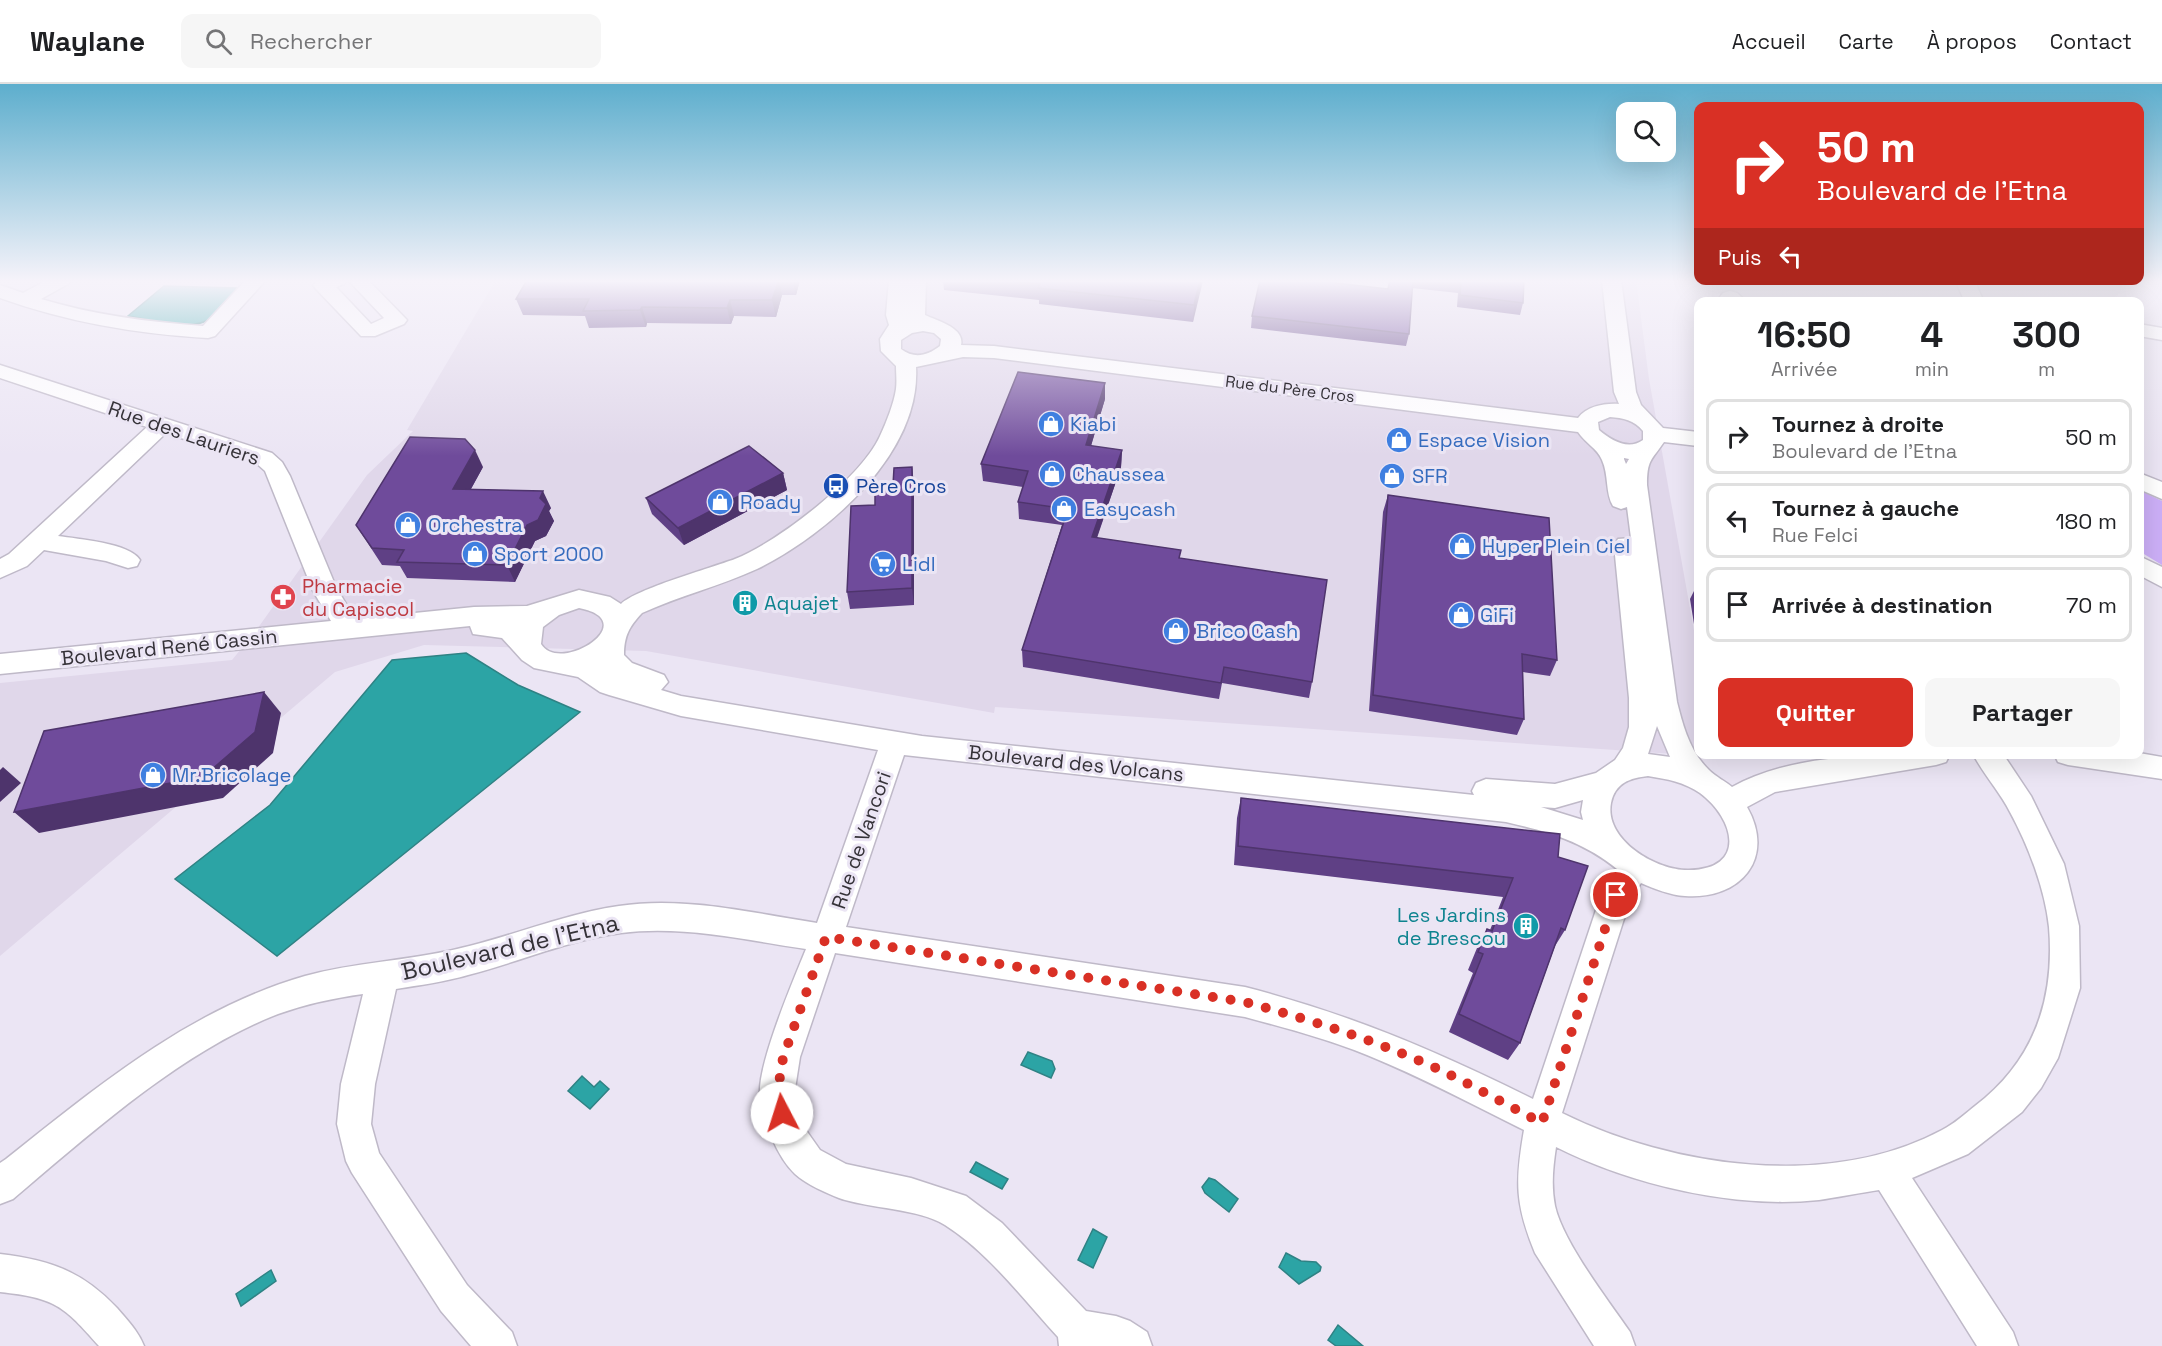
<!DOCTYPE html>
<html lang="fr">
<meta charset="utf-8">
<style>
body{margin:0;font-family:"Space Grotesk",sans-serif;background:#f6f6f6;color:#202124;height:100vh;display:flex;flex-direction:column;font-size:22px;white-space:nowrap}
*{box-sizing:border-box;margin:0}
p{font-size:20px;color:#757577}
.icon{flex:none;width:33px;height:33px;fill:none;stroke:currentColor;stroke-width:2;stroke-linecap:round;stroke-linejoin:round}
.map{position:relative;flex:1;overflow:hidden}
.drawer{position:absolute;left:1694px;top:213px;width:450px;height:462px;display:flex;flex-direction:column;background:#fff;border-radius:12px;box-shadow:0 6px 24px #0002}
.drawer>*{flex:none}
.top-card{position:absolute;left:1694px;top:18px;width:450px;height:183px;border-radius:12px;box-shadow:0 6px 24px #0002;background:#d93025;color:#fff;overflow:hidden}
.fabs{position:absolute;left:1616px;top:18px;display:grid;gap:12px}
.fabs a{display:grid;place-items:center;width:60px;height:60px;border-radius:12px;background:#fff;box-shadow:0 6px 24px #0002;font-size:30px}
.pin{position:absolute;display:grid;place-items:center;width:51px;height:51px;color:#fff;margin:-26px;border:3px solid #fff;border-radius:50%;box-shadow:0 2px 6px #0007}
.me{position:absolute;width:66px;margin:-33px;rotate:355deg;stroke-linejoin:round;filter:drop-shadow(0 0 4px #0008)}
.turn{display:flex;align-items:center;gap:21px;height:126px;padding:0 24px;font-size:27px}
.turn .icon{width:78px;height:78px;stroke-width:2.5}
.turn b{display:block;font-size:42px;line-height:51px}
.then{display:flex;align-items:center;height:57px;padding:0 24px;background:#0003;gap:12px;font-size:22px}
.eta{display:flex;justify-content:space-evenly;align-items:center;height:102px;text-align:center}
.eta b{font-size:36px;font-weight:600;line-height:42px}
.action{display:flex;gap:12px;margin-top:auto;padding:12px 24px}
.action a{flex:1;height:69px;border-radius:12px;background:#d93025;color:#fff;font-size:24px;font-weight:600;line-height:69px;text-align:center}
.action a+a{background:#f6f6f6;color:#202124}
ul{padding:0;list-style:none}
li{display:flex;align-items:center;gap:18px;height:75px;margin:0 12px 9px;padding:0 12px;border:3px solid #e0e0e0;border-radius:12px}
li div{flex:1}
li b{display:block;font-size:22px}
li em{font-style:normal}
header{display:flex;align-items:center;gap:36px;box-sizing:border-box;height:84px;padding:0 30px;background:#fff;border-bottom:2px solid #e0e0e0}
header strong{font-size:28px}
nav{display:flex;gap:33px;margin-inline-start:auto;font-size:21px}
.search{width:420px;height:54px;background:#f6f6f6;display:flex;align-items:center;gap:15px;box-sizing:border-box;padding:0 21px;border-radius:12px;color:#757577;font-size:22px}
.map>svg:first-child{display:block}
.commercial{fill:#e0d7ea}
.green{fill:#ccaff7}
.water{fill:#2ca4a5;stroke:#2f8284;stroke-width:1.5}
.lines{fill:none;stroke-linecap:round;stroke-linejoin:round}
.minor-casing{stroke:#bfb9c8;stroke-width:3}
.minor{fill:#fff;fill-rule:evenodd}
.wall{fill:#5f4085}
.shaded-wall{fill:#4e346c}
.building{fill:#6f4b9b;stroke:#4e346c;stroke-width:1.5}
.route{stroke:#d93025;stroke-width:10;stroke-dasharray:0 18}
.labels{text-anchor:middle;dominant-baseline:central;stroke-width:6;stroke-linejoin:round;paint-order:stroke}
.far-street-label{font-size:16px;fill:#353238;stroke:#ebe5f4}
.shop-label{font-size:20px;fill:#366cbe;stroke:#ebe5f4;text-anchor:start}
.street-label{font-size:20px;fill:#353238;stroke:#ebe5f4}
.transit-label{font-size:20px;fill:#164399;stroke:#ebe5f4;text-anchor:start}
.health-label{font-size:20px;fill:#be3a42;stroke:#ebe5f4;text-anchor:start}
.culture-label{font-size:20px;fill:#0d838f;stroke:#ebe5f4;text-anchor:start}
.near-street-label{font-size:24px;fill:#353238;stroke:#ebe5f4}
</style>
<header>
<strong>Waylane</strong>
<div class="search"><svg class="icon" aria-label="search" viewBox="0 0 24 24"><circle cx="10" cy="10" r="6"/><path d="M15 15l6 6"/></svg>Rechercher</div>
<nav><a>Accueil</a><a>Carte</a><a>À propos</a><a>Contact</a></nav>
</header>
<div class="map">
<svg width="2162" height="1262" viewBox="0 0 2162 1262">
<rect width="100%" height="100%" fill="#ebe5f4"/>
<!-- commercial -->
<path class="commercial" d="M496,196H1636L1649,295L1698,569V670L1717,671V673L995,623L994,629L646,567L424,561L335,588L0,872V599L232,576L255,548L367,391L413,347L407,346Z"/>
<!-- green -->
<path class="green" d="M2139,406L2162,417V481L2139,467Z"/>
<!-- water -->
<g class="water">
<path d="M164,202L237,204C230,213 222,227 212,234C189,249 154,236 128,232Z"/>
<path d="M466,569L518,601L580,628L277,872L175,795L270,721L392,576Z"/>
<path d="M1028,968L1052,977L1055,985L1051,994L1021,981Z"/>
<path d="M582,992L594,1003L600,997L609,1005L590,1025L568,1007Z"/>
<path d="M976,1078L1008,1095L1002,1105L970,1088Z"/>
<path d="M1209,1094L1215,1096L1238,1115L1229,1128L1205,1109L1202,1103Z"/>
<path d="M1093,1145L1107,1153L1093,1184L1078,1176Z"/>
<path d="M1286,1169L1301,1177L1316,1178L1321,1183L1320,1187L1299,1200L1279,1183Z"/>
<path d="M271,1186L276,1197L241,1222L236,1210Z"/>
<path d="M1338,1241L1363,1262H1336L1328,1256Z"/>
</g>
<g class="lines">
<!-- minor casing -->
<g class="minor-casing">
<g id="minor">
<path d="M47,196H71L68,200L41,215C94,231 148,238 203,242L246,196H266L215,252L208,254C137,250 67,238 0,214V201L23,209Z"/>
<path d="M320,196H346L344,200L336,203L371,240L384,234L348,196H368L407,236L404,240L375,252H361L316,205L313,201Z"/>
<path d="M889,196H926L925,231C938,237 965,244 961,261L994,262L1578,334C1587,322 1605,319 1619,320L1614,308L1602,196H1621L1636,308L1641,321L1663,344L1698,348V362L1664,358C1651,377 1647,376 1647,401L1677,618C1683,642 1690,668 1709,686C1716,693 1725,697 1732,703C1793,669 1881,670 1950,670L1946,678L1936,681L1775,708L1747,723C1776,774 1741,816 1685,812C1670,811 1655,805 1641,799L1630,816L1562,1029C1673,1084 1830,1106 1942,1046C1954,1040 1965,1030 1975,1022C2034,977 2055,916 2049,843C2045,805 2028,761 2010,728C2000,708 1984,691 1973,670H2003L2031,712L2064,780L2079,842L2080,904L2058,974L2041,1004L2022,1028L1968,1070L1912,1094L2013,1248L2018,1262H1977L1879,1106C1859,1109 1839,1113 1819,1116C1734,1125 1632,1101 1556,1063C1553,1083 1551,1102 1555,1122C1563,1158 1608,1216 1630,1248L1635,1262H1594L1535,1169C1515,1120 1515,1098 1524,1046C1472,1020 1421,993 1367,971C1327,955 1286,944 1245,933L835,869L800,973L794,1011L801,1039L820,1066L846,1080L911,1094L966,1112L1002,1139L1086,1227L1116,1232L1130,1237L1147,1248L1152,1262H1059L1058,1253C1023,1215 989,1169 945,1141C918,1124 870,1125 839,1114C826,1109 806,1100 795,1090C777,1073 763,1037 760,1012C757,981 793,897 806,865C745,856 682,841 621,849C568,856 519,878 468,891C444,898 420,901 396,905L375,1000L371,1040L379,1069L467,1201L512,1248L517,1262H471L441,1227L352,1089L346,1077L337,1040L341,1000L363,910C334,914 306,920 278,930C182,967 91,1049 13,1115L0,1120V1079L6,1075C98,1002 190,925 305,892C355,878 407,877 457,865C511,853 563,830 619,822C684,812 752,829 817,839L878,666L681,632L609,611L600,608L578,593L534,584L522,576L502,554L473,550L470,542L0,590V570L331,537L313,507L265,387L256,379L166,349L58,452C78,455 130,459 140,476L137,482L128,484L106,477L44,466L27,482L0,494V475L9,470L147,343L0,294V281L272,369L282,378L290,392L336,503L355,535L474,523L527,522L579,506L610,513L621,520C636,505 711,484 735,475C778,458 861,394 880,352C886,339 894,319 896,305C897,297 896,289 896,282L881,267L880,255L889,241L886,231ZM923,247L934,249L941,255L940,262C927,272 914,275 901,265V256L912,249ZM963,273L994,274L1578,348C1585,359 1597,364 1602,376C1609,391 1605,409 1613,422L1621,425L1627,423L1631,454L1618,455L1614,461L1629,614V643L1623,664L1615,676L1596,689L1555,700L1486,695L1476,699L1472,707L1474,711L922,652L681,612L661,606L668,598L664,591L632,579L624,571C624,552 629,543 642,529C679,512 720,502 757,485C828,450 921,369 916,283ZM1610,333C1623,334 1634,336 1643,347V356C1628,367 1611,356 1599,346L1598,338ZM1624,374L1629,375L1626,380L1624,375ZM579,524C645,537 560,591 541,560L543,543L559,531ZM1657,642L1670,673L1648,670ZM904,671L1506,738C1549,748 1582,757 1617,785L1601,811L1533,1015C1436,967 1350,930 1245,903L846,843ZM1648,692C1667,695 1684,698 1700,709C1735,735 1747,785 1689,786C1657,787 1604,756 1611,719C1615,699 1630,694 1648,692ZM1583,716L1581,728L1583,736L1541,723L1555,724Z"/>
<path d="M1955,196H1974L1984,218H1965Z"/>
<path d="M1730,207L1737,209L1747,218L1723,217L1720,213L1723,209Z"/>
<path d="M2139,240L2162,244V256L2139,252Z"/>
<path d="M2139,389L2162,398V415L2139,405Z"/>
<path d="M2139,472L2162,483V503L2139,491Z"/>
<path d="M2139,669L2162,673V695L2068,681L2058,678L2054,670Z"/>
<path d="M0,1170C50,1176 82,1187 117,1224C128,1237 138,1247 144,1262H99C63,1221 55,1214 0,1208Z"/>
</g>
</g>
<!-- minor -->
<use href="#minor" class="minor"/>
</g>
<!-- wall -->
<g class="wall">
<path d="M527,196H800L796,211H782L776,233L734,232L731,240L647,239L646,243L589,244L585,232L523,231L516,215Z"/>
<path d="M943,196H1200L1193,238L1039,220V216L944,206Z"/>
<path d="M1260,196H1338L1337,199L1388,205L1389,196H1524L1523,219L1520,231L1457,223L1458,209L1412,204L1409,250L1406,262L1251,244L1252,232Z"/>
<path d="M1105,315L1091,362L1122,366L1121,383L1097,454L1180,474L1312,598L1309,614L1222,599L1219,615L1023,583L1022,566L1062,441L1019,435L1018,418L1023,403L983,397L981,380Z"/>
<path d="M483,383L471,405L551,424L549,427L554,437L546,452L535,457L515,498L407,494L400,482L382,481L356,441Z"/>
<path d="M912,383L914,400V521L850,525L847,508L893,401Z"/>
<path d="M783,389L787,406L684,461L652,430L646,414Z"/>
<path d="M1388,411L1557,576L1550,592L1523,588L1524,635L1517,651L1369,627L1383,428Z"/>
<path d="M1698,499V565L1690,515Z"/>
<path d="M1241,714L1558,773L1565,846L1555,862L1520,959L1508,976L1449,948L1473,889L1468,886L1477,864L1487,845L1490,846L1503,813L1234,781L1237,734Z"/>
</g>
<!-- shaded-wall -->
<g class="shaded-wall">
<path d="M779,196L782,211L776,233L772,216Z"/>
<path d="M793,196H800L796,211Z"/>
<path d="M1200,196H1203V197L1193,238L1194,221Z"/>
<path d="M730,216L734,232L731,240L727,224Z"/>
<path d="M642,223L647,239L646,243L640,226Z"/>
<path d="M1105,299V315L1086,378V361Z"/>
<path d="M475,366L483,383L462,421L453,405Z"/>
<path d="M1122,366L1121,383L1091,470L1092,453Z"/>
<path d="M912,383L914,400V521L912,504Z"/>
<path d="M783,389L787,406L684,461L678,444Z"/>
<path d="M543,407L551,424L549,427L554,437L546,452L535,457L515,498L507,481Z"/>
<path d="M264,608L281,629L273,669L223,714L39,749L14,728Z"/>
<path d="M3,683L21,699L0,718V686Z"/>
</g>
<!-- building -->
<g class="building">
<path d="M527,196H779L772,216H730L727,224L642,223L640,226L583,227L589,215H516Z"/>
<path d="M999,196H1200L1194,221L1038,204L1040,200Z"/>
<path d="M1260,196H1337L1336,199L1388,205L1390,196H1413L1409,250L1252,232Z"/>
<path d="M1447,196H1524L1523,219L1460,211L1461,197Z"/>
<path d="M1018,288L1105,299L1086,361L1122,366L1092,453L1181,466L1179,474L1327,496L1312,598L1224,583L1221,599L1022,566L1068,425L1018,418L1028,387L981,380Z"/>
<path d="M410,353L465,355L475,366L453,405L543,407L540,414L546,420L538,436L527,441L507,481L397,478L404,466L372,464L356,441Z"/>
<path d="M749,362L783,389L678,444L646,414Z"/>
<path d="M912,383V504L847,508L851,422L875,421V402L893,401L894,384Z"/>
<path d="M1388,411L1549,434L1557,576L1522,570L1524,635L1373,611Z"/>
<path d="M264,608L255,648L203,693L14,728L44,647Z"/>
<path d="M1241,714L1560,750L1558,773L1588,782L1565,846L1561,844L1520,959L1459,930L1483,870L1478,868L1487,845L1492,847L1513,794L1238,762Z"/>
</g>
<!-- sky -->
<linearGradient id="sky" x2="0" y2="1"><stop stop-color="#5daecd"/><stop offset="0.53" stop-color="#f6f3fa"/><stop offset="1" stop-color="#f6f3fa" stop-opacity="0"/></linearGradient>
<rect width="2162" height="372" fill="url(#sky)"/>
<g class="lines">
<!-- route -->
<path class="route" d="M782,1029L777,1011L783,974L826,853L1245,918C1311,936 1374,956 1436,984C1472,1001 1507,1021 1542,1039L1616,811"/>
</g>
<!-- icons -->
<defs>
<g id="shop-disc" transform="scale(1.35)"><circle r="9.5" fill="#3f7fe0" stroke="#ebe5f4"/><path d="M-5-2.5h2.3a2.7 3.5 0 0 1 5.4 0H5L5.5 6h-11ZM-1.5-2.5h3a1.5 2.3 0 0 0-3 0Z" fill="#fff"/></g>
<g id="bus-disc" transform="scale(1.35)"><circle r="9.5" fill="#1a4fb4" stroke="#ebe5f4"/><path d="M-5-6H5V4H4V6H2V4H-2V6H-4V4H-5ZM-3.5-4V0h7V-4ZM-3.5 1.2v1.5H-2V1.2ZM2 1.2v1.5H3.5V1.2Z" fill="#fff"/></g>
<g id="supermarket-disc" transform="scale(1.35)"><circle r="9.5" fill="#3f7fe0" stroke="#ebe5f4"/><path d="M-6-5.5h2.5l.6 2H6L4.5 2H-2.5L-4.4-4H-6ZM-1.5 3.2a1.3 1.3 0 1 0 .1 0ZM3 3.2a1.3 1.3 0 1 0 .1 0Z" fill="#fff"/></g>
<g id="pharmacy-disc" transform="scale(1.35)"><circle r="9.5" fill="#e0444e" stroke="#ebe5f4"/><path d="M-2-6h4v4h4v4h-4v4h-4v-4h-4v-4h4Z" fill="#fff"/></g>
<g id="building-disc" transform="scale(1.35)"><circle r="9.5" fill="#0f9aa8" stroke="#ebe5f4"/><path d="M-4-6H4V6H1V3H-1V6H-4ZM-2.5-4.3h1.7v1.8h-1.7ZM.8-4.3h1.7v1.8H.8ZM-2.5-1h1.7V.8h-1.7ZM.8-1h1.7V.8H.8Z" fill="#fff"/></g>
</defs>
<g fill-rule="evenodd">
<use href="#shop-disc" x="1051" y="340"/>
<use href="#shop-disc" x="1399" y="356"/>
<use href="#shop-disc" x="1052" y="390"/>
<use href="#shop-disc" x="1392" y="392"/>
<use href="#bus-disc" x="836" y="402"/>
<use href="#shop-disc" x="720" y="418"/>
<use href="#shop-disc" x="1064" y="425"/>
<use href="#shop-disc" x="408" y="441"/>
<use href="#shop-disc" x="1462" y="462"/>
<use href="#shop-disc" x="475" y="470"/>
<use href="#supermarket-disc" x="883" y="480"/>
<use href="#pharmacy-disc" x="283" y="513"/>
<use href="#building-disc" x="745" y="519"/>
<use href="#shop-disc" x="1461" y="531"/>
<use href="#shop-disc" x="1176" y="547"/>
<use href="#shop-disc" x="153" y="691"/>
<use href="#building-disc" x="1526" y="842"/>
</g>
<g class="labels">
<!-- far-street labels -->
<g class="far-street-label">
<text transform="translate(1290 305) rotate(7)">Rue du Père Cros</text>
</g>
<!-- shop labels -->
<g class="shop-label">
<text x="1070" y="340">Kiabi</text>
<text x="1418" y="356">Espace Vision</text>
<text x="1072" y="390">Chaussea</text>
<text x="1412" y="392">SFR</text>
<text x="740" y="418">Roady</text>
<text x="1084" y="425">Easycash</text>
<text x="428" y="441">Orchestra</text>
<text x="1482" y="462">Hyper Plein Ciel</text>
<text x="494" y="470">Sport 2000</text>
<text x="902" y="480">Lidl</text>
<text x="1480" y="531">GiFi</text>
<text x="1196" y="547">Brico Cash</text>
<text x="172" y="691">Mr.Bricolage</text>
</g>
<!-- street labels -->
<g class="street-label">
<text transform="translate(184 349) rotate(19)">Rue des Lauriers</text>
<text transform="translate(169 563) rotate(-6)">Boulevard René Cassin</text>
<text transform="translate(1076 679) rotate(6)">Boulevard des Volcans</text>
<text transform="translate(861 756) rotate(-71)">Rue de Vancori</text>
</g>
<!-- transit labels -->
<g class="transit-label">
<text x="856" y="402">Père Cros</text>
</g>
<!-- health labels -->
<g class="health-label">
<text x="302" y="502">Pharmacie<tspan x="302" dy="23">du Capiscol</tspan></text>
</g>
<!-- culture labels -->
<g class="culture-label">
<text x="764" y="519">Aquajet</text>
<text x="1506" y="831" text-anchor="end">Les Jardins<tspan x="1506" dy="23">de Brescou</tspan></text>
</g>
<!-- near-street labels -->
<g class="near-street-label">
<text transform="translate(510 863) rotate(-13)">Boulevard de l'Etna</text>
</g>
</g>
</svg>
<div class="fabs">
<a><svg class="icon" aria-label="search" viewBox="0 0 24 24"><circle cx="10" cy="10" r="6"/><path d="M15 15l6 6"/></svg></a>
</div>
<div class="pin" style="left:1616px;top:811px;background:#d93025"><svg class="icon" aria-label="arrive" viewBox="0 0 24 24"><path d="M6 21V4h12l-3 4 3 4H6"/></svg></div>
<svg class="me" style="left:782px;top:1029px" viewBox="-20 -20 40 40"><circle r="19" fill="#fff"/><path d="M0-13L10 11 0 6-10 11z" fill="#d93025"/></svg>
<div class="top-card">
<div class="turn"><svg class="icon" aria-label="right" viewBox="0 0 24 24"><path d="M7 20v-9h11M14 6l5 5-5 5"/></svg><div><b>50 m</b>Boulevard de l'Etna</div></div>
<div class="then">Puis<svg class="icon" aria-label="left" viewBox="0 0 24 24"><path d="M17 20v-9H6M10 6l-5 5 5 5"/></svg></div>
</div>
<section class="drawer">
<div class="eta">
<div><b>16:50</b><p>Arrivée</p></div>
<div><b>4</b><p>min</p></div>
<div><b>300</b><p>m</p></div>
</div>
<ul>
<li><svg class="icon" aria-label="right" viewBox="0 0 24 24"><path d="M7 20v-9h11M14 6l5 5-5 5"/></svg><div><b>Tournez à droite</b><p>Boulevard de l'Etna</p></div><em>50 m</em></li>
<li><svg class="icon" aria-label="left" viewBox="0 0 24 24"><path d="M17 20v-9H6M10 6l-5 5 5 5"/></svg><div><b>Tournez à gauche</b><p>Rue Felci</p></div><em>180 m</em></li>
<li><svg class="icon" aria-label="arrive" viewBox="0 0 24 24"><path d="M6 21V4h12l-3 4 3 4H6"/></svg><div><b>Arrivée à destination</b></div><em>70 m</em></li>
</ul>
<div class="action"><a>Quitter</a><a>Partager</a></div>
</section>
</div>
